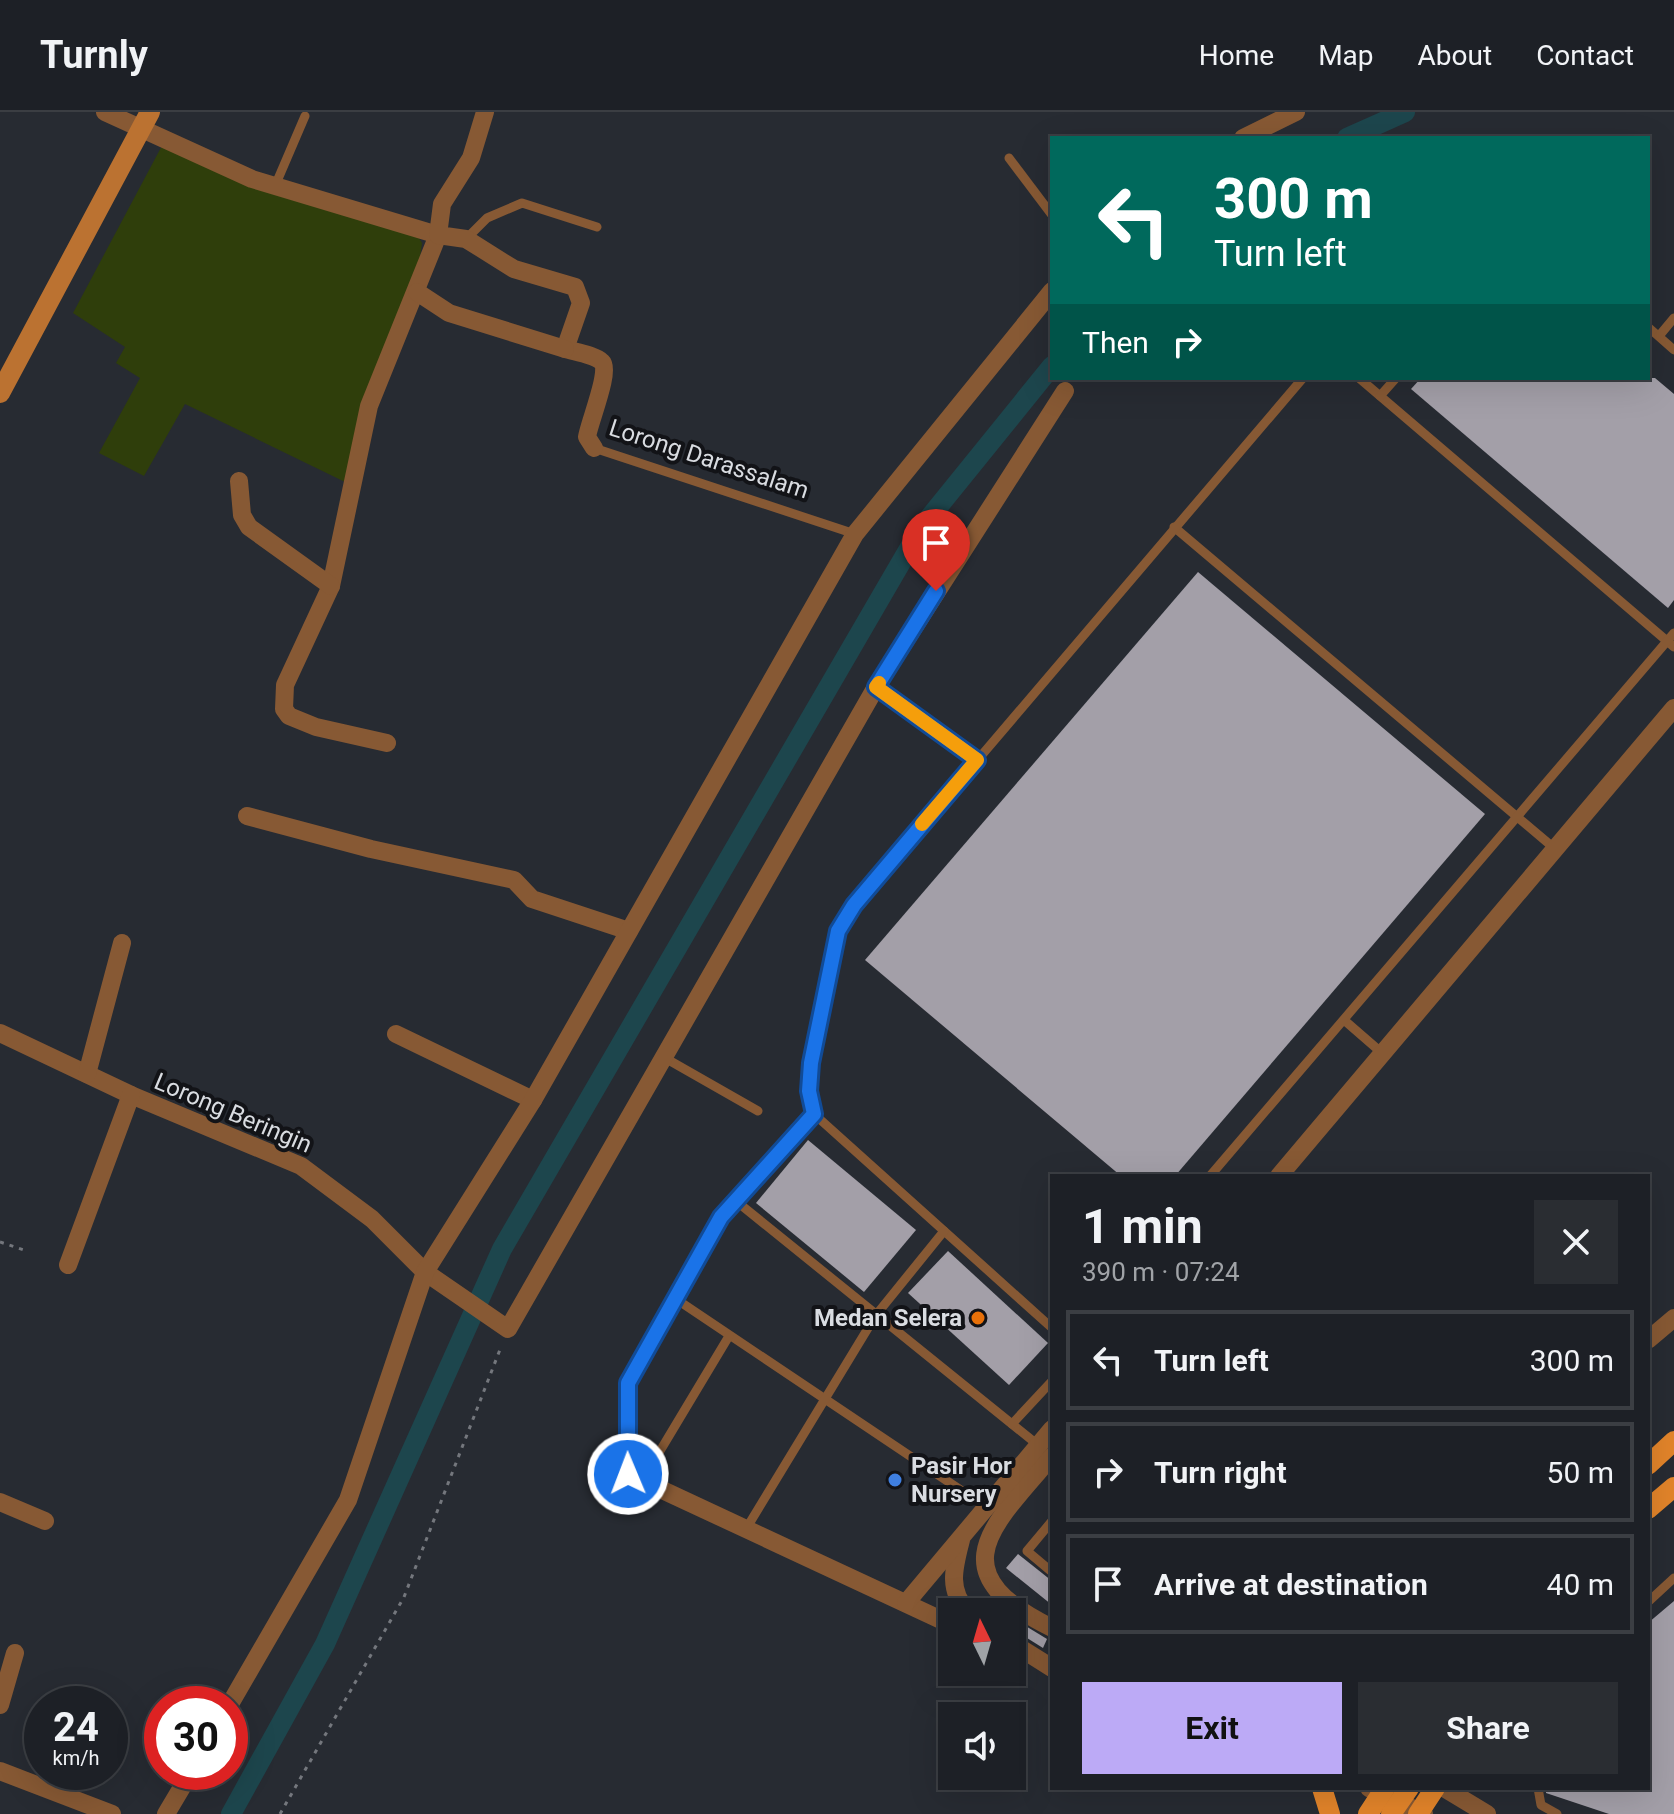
<!DOCTYPE html>
<meta charset="utf-8">
<style>
body{margin:0;font-family:Roboto,sans-serif;background:#2a2d32;color:#f1f3f6;height:100vh;display:flex;flex-direction:column;font-size:30px;white-space:nowrap}
*{box-sizing:border-box;margin:0}
p{font-size:26px;color:#a0a3a7}
.icon{flex:none;width:44px;height:44px;fill:none;stroke:currentColor;stroke-width:2;stroke-linecap:round;stroke-linejoin:round}
.map{position:relative;flex:1;overflow:hidden}
.drawer{position:absolute;left:1050px;top:1062px;width:600px;height:616px;display:flex;flex-direction:column;background:#1d2026;border-radius:0px;box-shadow:0 8px 32px #0002,0 0 0 2px #3b3e43}
.drawer>*{flex:none}
.guide{position:absolute;left:1050px;top:24px;width:600px;height:244px;border-radius:0px;box-shadow:0 8px 32px #0002,0 0 0 2px #3b3e43;background:#00695c;color:#fff;overflow:hidden}
.needle{width:52px;rotate:355deg}
.fabs{position:absolute;left:938px;top:1486px;display:grid;gap:16px}
.fabs a{display:grid;place-items:center;width:88px;height:88px;border-radius:0px;background:#1d2026;box-shadow:0 8px 32px #0002,0 0 0 2px #3b3e43;font-size:40px}
.speed{position:absolute;left:24px;top:1574px;display:flex;gap:16px;font-size:40px;font-weight:700;text-align:center}
.speed>*{display:grid;place-content:center;width:104px;height:104px;border-radius:50%;background:#1d2026;box-shadow:0 8px 32px #0002,0 0 0 2px #3b3e43;line-height:1}
.speed small{font-size:20px;font-weight:400}
.speed .limit{border:12px solid #d22;background:#fff;color:#111}
.pin{position:absolute;display:grid;place-items:center;width:68px;height:68px;color:#fff;margin:-82px -34px;border-radius:50% 50% 50% 0;rotate:-45deg;box-shadow:0 0 8px #0007}
.pin .icon{rotate:45deg}
.me{position:absolute;width:88px;margin:-44px;rotate:359deg;stroke-linejoin:round;filter:drop-shadow(0 0 6px #0008)}
.turn{display:flex;align-items:center;gap:28px;height:168px;padding:0 32px;font-size:36px}
.turn .icon{width:104px;height:104px;stroke-width:2.5}
.turn b{display:block;font-size:56px;line-height:68px}
.then{display:flex;align-items:center;height:76px;padding:0 32px;background:#0003;gap:16px;font-size:30px}
.round{display:grid;place-items:center;flex:none;width:84px;height:84px;border-radius:0px;background:#2a2d32}
.headline{display:flex;align-items:center;justify-content:space-between;height:136px;padding:0 32px}
h1{font-size:48px;font-weight:700;line-height:60px}
.cta{display:flex;gap:16px;margin-top:auto;padding:16px 32px}
.cta a{flex:1;height:92px;border-radius:0px;background:#bcaaf6;color:#111;font-size:32px;font-weight:700;line-height:92px;text-align:center}
.cta a+a{background:#2a2d32;color:#f1f3f6}
ul{padding:0;list-style:none}
li{display:flex;align-items:center;gap:24px;height:100px;margin:0 16px 12px;padding:0 16px;border:4px solid #3b3e43;border-radius:0px}
li div{flex:1}
li b{display:block;font-size:30px}
li em{font-style:normal}
header{display:flex;align-items:center;gap:48px;box-sizing:border-box;height:112px;padding:0 40px;background:#1d2026;border-bottom:2px solid #3b3e43}
header strong{font-size:38px}
nav{display:flex;gap:44px;margin-inline-start:auto;font-size:28px}
.map>svg:first-child{display:block}
.green{fill:#2f3e0b}
.lines{fill:none;stroke-linecap:round;stroke-linejoin:round}
.canal{stroke:#1d464d;stroke-width:20}
.building{fill:#a39fa8}
.path{stroke:#74777d;stroke-width:3;stroke-dasharray:4 6;stroke-linecap:butt}
.service{stroke:#875934;stroke-width:9}
.minor{stroke:#875934;stroke-width:18}
.secondary{stroke:#bb7231;stroke-width:20}
.primary{stroke:#e2842a;stroke-width:20}
.route-casing{stroke:#114b97;stroke-width:20}
.route{stroke:#1a73e8;stroke-width:14}
.slow{stroke:#f59e0b;stroke-width:14}
.food-dot{fill:#e8710a;stroke:#121317;stroke-width:3}
.shop-dot{fill:#3f7fe0;stroke:#121317;stroke-width:3}
.labels{text-anchor:middle;dominant-baseline:central;stroke-width:8;stroke-linejoin:round;paint-order:stroke}
.street-label{font-size:24px;fill:#d9dce1;stroke:#121317}
.poi-label{font-size:24px;font-weight:bold;fill:#d9dce1;stroke:#121317;text-anchor:end}
</style>
<header>
<strong>Turnly</strong>
<nav><a>Home</a><a>Map</a><a>About</a><a>Contact</a></nav>
</header>
<div class="map">
<svg width="1674" height="1702" viewBox="0 0 1674 1702">
<rect width="100%" height="100%" fill="#272b32"/>
<!-- green -->
<path class="green" d="M165,28L417,123L422,131L419,152L345,370L185,292L144,364L99,341L140,266L116,251L125,235L73,201Z"/>
<g class="lines">
<!-- canal -->
<g class="canal">
<path d="M1347,26L1405,0"/>
<path d="M231,1702L325,1532L502,1137L921,416L1052,254"/>
</g>
</g>
<!-- building -->
<g class="building">
<path d="M1421,266H1655L1674,282V488L1668,496L1411,277Z"/>
<path d="M1198,460L1485,702L1175,1064H1121L865,848Z"/>
<path d="M808,1028L916,1118L864,1180L756,1091Z"/>
<path d="M948,1139L1048,1231L1009,1273L908,1181Z"/>
<path d="M1018,1442L1052,1469V1493L1006,1456Z"/>
<path d="M1674,1489V1702H1609L1546,1681V1676H1648V1511Z"/>
<path d="M1024,1513L1047,1527L1043,1536L1019,1521Z"/>
</g>
<g class="lines">
<!-- path -->
<g class="path">
<path d="M0,1130L24,1138"/>
<path d="M280,1702L404,1485L501,1235"/>
</g>
<!-- service -->
<g class="service">
<path d="M1009,46L1052,103"/>
<path d="M275,74L305,4"/>
<path d="M466,127L487,106L522,91L597,115"/>
<path d="M1648,215L1674,238"/>
<path d="M1659,224L1674,206"/>
<path d="M1359,266L1674,535"/>
<path d="M1380,284L1396,266"/>
<path d="M594,336L855,422"/>
<path d="M1174,415L1554,736"/>
<path d="M876,575L977,648"/>
<path d="M1344,908L1382,941"/>
<path d="M665,946L758,999"/>
<path d="M1210,1064L1674,521"/>
<path d="M736,1089L1038,1333"/>
<path d="M673,1185L986,1395"/>
<path d="M1052,1216L814,1002L809,979L811,951L838,819L854,793L1303,266"/>
<path d="M1012,1312L1052,1269"/>
<path d="M601,1350L627,1362"/>
<path d="M642,1369L729,1224"/>
<path d="M1052,1409L1027,1439L1052,1460"/>
<path d="M746,1417L876,1203L944,1119"/>
<path d="M1648,1490L1674,1466"/>
<path d="M1538,1676L1541,1693L1557,1702"/>
</g>
<!-- minor -->
<g class="minor">
<path d="M105,0L252,67L438,123L369,294L331,474L285,573L284,597L289,604L316,615L387,631"/>
<path d="M485,0L471,46L442,92L438,123L466,127L514,157L575,175L581,191L565,237C575,240 595,243 602,250C611,258 589,311 587,325L594,336"/>
<path d="M1243,26L1296,0"/>
<path d="M417,180L449,201L565,237"/>
<path d="M239,369L242,403L249,415L331,474"/>
<path d="M247,704L371,737L514,768L532,787L629,819"/>
<path d="M0,921L131,983L301,1054L372,1107L425,1160L508,1217L876,575L1065,279"/>
<path d="M396,922L533,988"/>
<path d="M87,962L122,831"/>
<path d="M814,1002L721,1105L628,1271V1362L952,1513"/>
<path d="M1279,1064L1674,596"/>
<path d="M68,1153L131,983"/>
<path d="M1648,1228L1674,1206"/>
<path d="M1052,1344C991,1415 938,1460 1052,1516"/>
<path d="M0,1390L45,1409"/>
<path d="M961,1428C954,1455 947,1478 968,1500"/>
<path d="M906,1491L1052,1317"/>
<path d="M1012,1531L1052,1556"/>
<path d="M230,1592L348,1388L425,1160L533,988L855,422L1052,179"/>
<path d="M0,1593L15,1541"/>
<path d="M0,1659L112,1702"/>
<path d="M1369,1676L1424,1702"/>
<path d="M1444,1676L1487,1702"/>
<path d="M166,1702L191,1660"/>
</g>
<!-- secondary -->
<path class="secondary" d="M0,281L150,0"/>
<!-- primary -->
<g class="primary">
<path d="M1648,1353L1674,1329"/>
<path d="M1648,1397L1674,1375"/>
<path d="M1322,1676L1330,1702"/>
<path d="M1368,1702L1385,1676"/>
<path d="M1391,1702L1409,1676"/>
<path d="M1418,1702L1435,1676"/>
</g>
</g>
<g class="lines">
<!-- route casing -->
<g class="route-casing">
<path id="route" d="M628,1362V1271L721,1105L814,1002L809,979L811,951L838,819L854,793L977,648L876,575L936,479"/>
</g>
<!-- route -->
<use href="#route" class="route"/>
<!-- slow -->
<path class="slow" d="M879,571L876,575L977,648L922,712"/>
</g>
<!-- markers -->
<circle class="food-dot" cx="978" cy="1206" r="8"/>
<circle class="shop-dot" cx="895" cy="1368" r="8"/>
<g class="labels">
<!-- street labels -->
<g class="street-label">
<text transform="translate(709 347) rotate(18)">Lorong Darassalam</text>
<text transform="translate(233 1001) rotate(23)">Lorong Beringin</text>
</g>
<!-- poi labels -->
<g class="poi-label">
<text x="962" y="1206">Medan Selera</text>
<text x="911" y="1354" text-anchor="start">Pasir Hor<tspan x="911" dy="28">Nursery</tspan></text>
</g>
</g>
</svg>
<div class="fabs">
<a><svg class="needle" viewBox="-14 -14 28 28"><path d="M0-13l5 13h-10z" fill="#e53935"/><path d="M0 13l5-13h-10z" fill="#a0a3a7"/></svg></a>
<a><svg class="icon" aria-label="sound" viewBox="0 0 24 24"><path d="M4 9h4l5-4v14l-5-4H4zM17 9q2 3 0 6"/></svg></a>
</div>
<div class="speed"><div>24<small>km/h</small></div><div class="limit">30</div></div>
<div class="pin" style="left:936px;top:479px;background:#d93025"><svg class="icon" aria-label="arrive" viewBox="0 0 24 24"><path d="M6 21V4h12l-3 4 3 4H6"/></svg></div>
<svg class="me" style="left:628px;top:1362px" viewBox="-20 -20 40 40"><circle r="17" fill="#1a73e8" stroke="#fff" stroke-width="3"/><path d="M0-11L8 9 0 5-8 9z" fill="#fff"/></svg>
<div class="guide">
<div class="turn"><svg class="icon" aria-label="left" viewBox="0 0 24 24"><path d="M17 20v-9H6M10 6l-5 5 5 5"/></svg><div><b>300 m</b>Turn left</div></div>
<div class="then">Then<svg class="icon" aria-label="right" viewBox="0 0 24 24"><path d="M7 20v-9h11M14 6l5 5-5 5"/></svg></div>
</div>
<section class="drawer">
<div class="headline"><div><h1>1 min</h1><p>390 m · 07:24</p></div><a class="round"><svg class="icon" aria-label="close" viewBox="0 0 24 24"><path d="M6 6l12 12M18 6L6 18"/></svg></a></div>
<ul>
<li><svg class="icon" aria-label="left" viewBox="0 0 24 24"><path d="M17 20v-9H6M10 6l-5 5 5 5"/></svg><div><b>Turn left</b></div><em>300 m</em></li>
<li><svg class="icon" aria-label="right" viewBox="0 0 24 24"><path d="M7 20v-9h11M14 6l5 5-5 5"/></svg><div><b>Turn right</b></div><em>50 m</em></li>
<li><svg class="icon" aria-label="arrive" viewBox="0 0 24 24"><path d="M6 21V4h12l-3 4 3 4H6"/></svg><div><b>Arrive at destination</b></div><em>40 m</em></li>
</ul>
<div class="cta"><a>Exit</a><a>Share</a></div>
</section>
</div>
